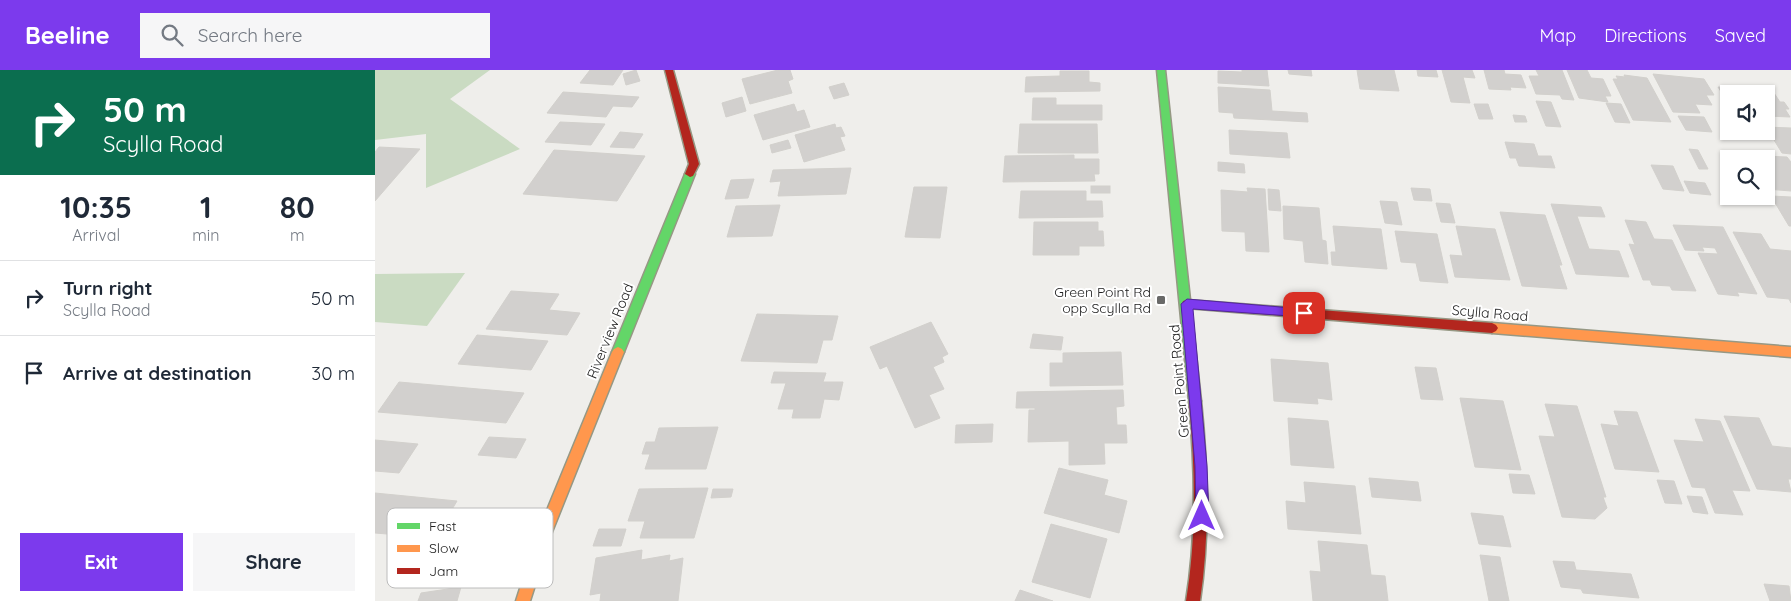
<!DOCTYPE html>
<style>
body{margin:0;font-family:Quicksand,sans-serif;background:#f6f6f7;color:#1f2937;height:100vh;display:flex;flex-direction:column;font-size:19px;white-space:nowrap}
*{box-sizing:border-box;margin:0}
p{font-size:16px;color:#747a83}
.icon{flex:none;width:28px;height:28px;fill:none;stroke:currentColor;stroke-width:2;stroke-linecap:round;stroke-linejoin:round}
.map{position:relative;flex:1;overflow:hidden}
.details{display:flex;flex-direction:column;background:#fff;width:375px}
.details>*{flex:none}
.banner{background:#0b6e4f;color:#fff;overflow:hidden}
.fabs{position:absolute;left:1345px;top:15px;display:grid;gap:10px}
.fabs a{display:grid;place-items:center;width:55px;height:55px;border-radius:0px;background:#fff;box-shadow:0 1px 4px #0004;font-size:25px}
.pin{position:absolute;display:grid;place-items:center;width:42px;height:42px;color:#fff;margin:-21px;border-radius:10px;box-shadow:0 2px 8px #0006}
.me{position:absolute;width:55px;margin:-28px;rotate:0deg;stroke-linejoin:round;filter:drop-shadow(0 0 4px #0008)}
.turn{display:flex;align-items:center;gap:18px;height:105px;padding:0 20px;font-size:22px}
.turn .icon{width:65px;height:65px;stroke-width:2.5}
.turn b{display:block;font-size:35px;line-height:42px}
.eta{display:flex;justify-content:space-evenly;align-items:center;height:85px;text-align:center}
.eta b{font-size:30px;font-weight:700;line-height:35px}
.cta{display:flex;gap:10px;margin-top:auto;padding:10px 20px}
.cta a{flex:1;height:58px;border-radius:0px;background:#7c3aed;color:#fff;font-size:20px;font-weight:700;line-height:58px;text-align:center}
.cta a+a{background:#f6f6f7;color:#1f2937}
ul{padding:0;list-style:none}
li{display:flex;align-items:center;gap:15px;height:75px;padding:0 20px;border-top:1px solid #e0e1e3}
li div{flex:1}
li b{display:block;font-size:19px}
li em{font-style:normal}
header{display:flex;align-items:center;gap:30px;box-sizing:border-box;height:70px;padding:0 25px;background:#7c3aed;color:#fff}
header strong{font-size:24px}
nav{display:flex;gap:28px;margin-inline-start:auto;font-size:18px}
.search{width:350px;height:45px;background:#f6f6f7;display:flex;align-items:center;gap:12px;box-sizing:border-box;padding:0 18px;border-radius:0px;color:#747a83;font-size:19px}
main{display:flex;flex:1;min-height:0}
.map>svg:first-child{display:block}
.forest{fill:#cadbc2}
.building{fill:#d2d0ce;stroke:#d2d0cc}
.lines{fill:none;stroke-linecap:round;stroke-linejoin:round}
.fast-casing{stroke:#969884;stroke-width:3}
.slow-casing{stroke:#969884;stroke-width:3}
.jam-casing{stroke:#969884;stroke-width:3}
.fast{fill:#63d668;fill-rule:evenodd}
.slow{fill:#ff974d;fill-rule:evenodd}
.jam{fill:#b3261e;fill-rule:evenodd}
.route{fill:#7c3aed;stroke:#51269a}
.poi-dot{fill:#696968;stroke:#fff;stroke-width:2}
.labels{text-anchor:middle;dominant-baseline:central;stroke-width:4;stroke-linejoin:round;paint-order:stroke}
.poi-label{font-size:14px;fill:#212121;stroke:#fff;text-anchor:end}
.street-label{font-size:14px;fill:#212121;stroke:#fff}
.key{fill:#fff;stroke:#bcbcbc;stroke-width:1}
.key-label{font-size:14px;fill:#212121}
</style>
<header>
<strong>Beeline</strong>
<div class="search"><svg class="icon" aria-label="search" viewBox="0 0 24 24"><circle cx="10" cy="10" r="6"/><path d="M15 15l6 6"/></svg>Search here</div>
<nav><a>Map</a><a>Directions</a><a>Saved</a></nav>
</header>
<main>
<section class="details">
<div class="banner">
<div class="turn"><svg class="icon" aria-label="right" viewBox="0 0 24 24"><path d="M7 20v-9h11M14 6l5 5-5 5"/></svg><div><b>50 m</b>Scylla Road</div></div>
</div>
<div class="eta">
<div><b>10:35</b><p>Arrival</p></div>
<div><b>1</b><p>min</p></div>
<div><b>80</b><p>m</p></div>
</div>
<ul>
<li><svg class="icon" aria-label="right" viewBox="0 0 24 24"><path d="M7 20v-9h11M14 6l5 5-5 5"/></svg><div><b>Turn right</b><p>Scylla Road</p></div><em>50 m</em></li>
<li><svg class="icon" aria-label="arrive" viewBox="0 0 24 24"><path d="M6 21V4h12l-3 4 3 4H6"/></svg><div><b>Arrive at destination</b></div><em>30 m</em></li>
</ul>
<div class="cta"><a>Exit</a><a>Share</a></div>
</section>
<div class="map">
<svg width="1416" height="531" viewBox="0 0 1416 531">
<rect width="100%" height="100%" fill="#efeeeb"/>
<!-- forest -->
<g class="forest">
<path d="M0,0H115L75,29L145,79L51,118V64L0,70Z"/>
<path d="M90,203L52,256L0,252V204Z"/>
</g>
<!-- building -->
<g class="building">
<path d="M215,0H248L238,15L205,13Z"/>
<path d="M261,0L265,11L251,15L248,4Z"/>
<path d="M403,0H415L418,9L413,11L417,23L375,34L367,9Z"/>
<path d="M867,0H892L894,16L843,13V1L867,2Z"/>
<path d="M913,0H936L937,6L914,4Z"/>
<path d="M982,0H1019L1024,21L985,19Z"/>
<path d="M1042,0H1061L1063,7L1043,6Z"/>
<path d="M1067,0H1097L1100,8L1088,7L1095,33L1076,32Z"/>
<path d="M1109,0H1129L1130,4L1146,5L1151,18L1135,17L1136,20L1114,19Z"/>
<path d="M1161,0H1187L1199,30L1187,29L1185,25L1161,24L1154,6H1164Z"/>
<path d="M1192,0H1212L1216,8L1228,9L1236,26H1230L1233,32L1204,28Z"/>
<path d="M685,1H714V12L725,13V21L650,22L651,7L685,6Z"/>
<path d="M1278,4L1329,9L1339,25H1331L1337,35L1320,34L1325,43L1298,42Z"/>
<path d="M1249,5L1272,8L1296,52L1258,50L1238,9H1243L1241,6L1250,7Z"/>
<path d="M469,13L474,25L459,29L454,17Z"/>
<path d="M843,17L895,20L897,41L932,43L933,52L859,48L858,43L844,42Z"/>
<path d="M1343,17L1397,20L1405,32H1409L1414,39H1410L1415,47L1391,46V24H1354V34Z"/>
<path d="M188,22L264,27L257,37L238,36L231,47L172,43Z"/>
<path d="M367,27L371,41L351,47L347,33Z"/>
<path d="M658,28H681V35H727V50H657Z"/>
<path d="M1161,31L1176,32L1186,57L1171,56Z"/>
<path d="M1231,33L1246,34L1255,53L1240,52Z"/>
<path d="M419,34L422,42L429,40L435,57L388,70L379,45Z"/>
<path d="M1099,34H1113L1118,49H1104Z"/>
<path d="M1138,45L1150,46L1152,52H1140Z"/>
<path d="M1303,46L1329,47L1337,62L1311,60Z"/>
<path d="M185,52L230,54L216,75L170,72Z"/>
<path d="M460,54L461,58L466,57L470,66L465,67L470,80L429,92L420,65Z"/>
<path d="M645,54H722L723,83H643Z"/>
<path d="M1391,57L1416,58V84L1407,83Z"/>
<path d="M854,60L912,63L915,88L855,84Z"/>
<path d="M245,62L268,64L259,78L235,77Z"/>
<path d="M413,70L416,78L397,83L395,75Z"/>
<path d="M1130,72L1159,74L1163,86H1176L1180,98L1144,96L1141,88H1135Z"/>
<path d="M4,77L45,79L0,131V82Z"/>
<path d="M1314,79L1323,80L1333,99H1324Z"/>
<path d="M179,80L270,86L242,131L148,124Z"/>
<path d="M699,85V89H724V104H719L720,111L628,112L630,86Z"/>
<path d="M1363,85L1412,87L1416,92V121L1391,119V89H1365Z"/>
<path d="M843,92L869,94L870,103L843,101Z"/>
<path d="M1276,95L1298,96L1309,121L1288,119Z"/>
<path d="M476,98L471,124L403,126L406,111L395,112L398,100Z"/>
<path d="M379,109L373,128L350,129L356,110Z"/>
<path d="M1309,111L1330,113L1336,125L1315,123Z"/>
<rect x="716" y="116" width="19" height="7"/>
<path d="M539,117H572L565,168L530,167Z"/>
<path d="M872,118L890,119L894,182L871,181L870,162L847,161L846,120L873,122Z"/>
<path d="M1036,118L1055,119L1057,131L1039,130Z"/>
<path d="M893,119L904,120L906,141L894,140Z"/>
<path d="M646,121H711V131H727L728,147L644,148Z"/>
<path d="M1396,126L1416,127V156H1414Z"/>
<path d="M1005,131L1022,132L1027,155L1010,153Z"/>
<path d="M1061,133L1075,134L1080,153L1066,152Z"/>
<path d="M1176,134L1226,137L1230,147L1202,146L1214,179L1244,181L1254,207L1201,204Z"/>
<path d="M405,135L397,166L352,167L361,136Z"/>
<path d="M908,136L944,138L947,170L951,171L953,194L930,192L928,171L909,169Z"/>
<path d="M1125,142L1170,145L1187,195H1184L1192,219L1147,216Z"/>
<path d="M1250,150L1271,152L1279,169L1297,170L1321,221L1297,220L1295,216L1277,215L1275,210H1268L1254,174L1260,175Z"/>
<path d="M659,152H723V161H728L729,176H704V185H658Z"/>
<path d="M1298,155L1348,157L1382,224L1362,222L1364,226L1343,224L1323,183L1343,184L1340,178L1327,177L1329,181L1310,180Z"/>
<path d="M958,156L1006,159L1012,199L957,195L956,182H961Z"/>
<path d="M1081,156L1120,159L1135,210L1080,207L1075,185L1088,186Z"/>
<path d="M1020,161L1062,164L1073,213L1045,211L1041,193L1026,192Z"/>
<path d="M1358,162L1386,164L1395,179L1416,181V233L1414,229L1392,227Z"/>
<path d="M136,221L184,224L174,240L205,243L192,265L111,259Z"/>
<path d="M382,244L463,246L457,270H448L442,293L366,291Z"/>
<path d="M556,252L573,284L567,287L569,292L558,297L569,319L554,325L565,348L540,358L512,296L505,299L495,277Z"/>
<path d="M658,264L688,267L686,280L655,278Z"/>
<path d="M102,265L173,271L156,300L83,294Z"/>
<path d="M746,282L748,315L675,316V293H688V283Z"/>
<path d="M896,289L953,293L957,330L942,328L943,334L899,331Z"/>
<path d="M1040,297L1061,298L1068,330L1046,329Z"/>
<path d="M399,302L451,303L448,312H468L464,330L449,329L445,348H417L419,339H403L411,313H396Z"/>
<path d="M24,312L149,323L131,353L3,342Z"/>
<path d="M748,320L749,336L741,337L742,355H751L752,373H729L730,394L694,395V371L653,372L654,340H660V338H641L642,322Z"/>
<path d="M1085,328L1128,331L1146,400L1100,397Z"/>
<path d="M1170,334L1202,336L1231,427H1228L1232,438L1220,449L1187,447L1164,366L1180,367Z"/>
<path d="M1239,341L1262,342L1284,402L1240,399L1226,354L1244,356Z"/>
<path d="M1349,346L1384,348L1397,376L1416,378V409H1413L1416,422L1382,419Z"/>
<path d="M913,348L953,351L959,398L916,395Z"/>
<path d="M1320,349L1345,351L1375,421L1357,420L1368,445L1340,443L1330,418L1317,417L1299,370L1329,372Z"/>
<path d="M618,354L617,372L580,373L581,355Z"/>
<path d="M343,357L331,399H270L275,384H267L271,372H280L284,358Z"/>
<path d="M114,367L151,369L141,388L103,385Z"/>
<path d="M0,370L43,374L24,403L0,401Z"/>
<path d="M684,398L733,410L729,425L752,431L744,463L669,443Z"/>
<path d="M1134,404L1154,405L1160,424L1138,423Z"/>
<path d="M994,408L1043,412L1046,431L997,427Z"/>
<path d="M1282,410L1299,411L1307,434L1290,433Z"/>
<path d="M929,412L980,416L986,464L913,459L911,431L931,433Z"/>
<path d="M333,418L319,468H265L270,451H253L264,419Z"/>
<path d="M338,419H358L356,427L336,428Z"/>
<path d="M0,423L82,431L60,468L0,463Z"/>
<path d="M1312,426L1327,427L1333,444L1318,442Z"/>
<path d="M1096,443L1128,446L1136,477L1104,474Z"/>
<path d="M676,454L732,469L715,528L657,512Z"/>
<path d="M224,459H251L246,476H218Z"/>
<path d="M943,471L992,475L996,505L1010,506L1013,531H938L935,501L946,502Z"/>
<path d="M267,480L266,490L295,485L294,491L308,488L303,531H225L226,523L215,525L221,488Z"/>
<path d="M1105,485L1125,487L1134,531H1114Z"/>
<path d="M1178,491L1199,492L1201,500L1256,504L1264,528L1208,523L1206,519L1186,517Z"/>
<path d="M1389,514L1414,516L1416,531H1395Z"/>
<path d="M86,517L82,531H43L46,523Z"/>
<path d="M645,520L678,531H640Z"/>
</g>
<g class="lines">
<!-- fast casing -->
<g class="fast-casing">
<g id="fast">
<path d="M782,0H790L826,331L824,335L820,336L816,335L814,331Z"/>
<path d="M315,101L320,104L249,282L247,285H239L237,282L310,104Z"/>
</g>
</g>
<!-- slow casing -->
<g class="slow-casing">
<g id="slow">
<path d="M1117,253L1416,277V287L1117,263L1113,261L1111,258L1113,255Z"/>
<path d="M243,277L247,279L249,282L177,462L155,531H141L163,462L237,282L239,279Z"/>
</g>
</g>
<!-- jam casing -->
<g class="jam-casing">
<g id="jam">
<path d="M290,0H298L324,94L318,106L315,107L310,104L314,94Z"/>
<path d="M812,230L1117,253L1121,255L1123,258L1121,261L1117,263L812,238L808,237L807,234L808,231Z"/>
<path d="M820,326L824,327L826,331C833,398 835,464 825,531H811C822,464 820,398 814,331L816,327Z"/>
</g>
</g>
<!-- fast -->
<use href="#fast" class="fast"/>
<!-- slow -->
<use href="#slow" class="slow"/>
<!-- jam -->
<use href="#jam" class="jam"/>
</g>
<!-- route -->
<path class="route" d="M812,229L929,239L935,243L929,247L818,239L832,396L834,446L832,450L827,452L823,450L821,446L820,396L806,234Z"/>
<!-- markers -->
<rect class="poi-dot" x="781" y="225" width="10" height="10" rx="2.5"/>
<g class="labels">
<!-- poi labels -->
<g class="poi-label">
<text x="776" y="222">Green Point Rd<tspan x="776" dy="16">opp Scylla Rd</tspan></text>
</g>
<!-- street labels -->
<g class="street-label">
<text transform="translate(1115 243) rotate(5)">Scylla Road</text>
<text transform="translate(235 261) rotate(-68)">Riverview Road</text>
<text transform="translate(804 311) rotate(-95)">Green Point Road</text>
</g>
</g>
<!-- legend -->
<rect x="12" y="438" width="166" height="80" rx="8" class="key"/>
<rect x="22" y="453" width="23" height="6" fill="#63d668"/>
<rect x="22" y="475" width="23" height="7" fill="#ff974d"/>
<rect x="22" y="498" width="23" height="6" fill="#b3261e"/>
<g class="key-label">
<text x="54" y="461">Fast</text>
<text x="54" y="483">Slow</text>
<text x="54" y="506">Jam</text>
</g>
</svg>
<div class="fabs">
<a><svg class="icon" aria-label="sound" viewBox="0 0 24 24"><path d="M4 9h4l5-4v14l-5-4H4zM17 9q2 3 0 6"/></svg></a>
<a><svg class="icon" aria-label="search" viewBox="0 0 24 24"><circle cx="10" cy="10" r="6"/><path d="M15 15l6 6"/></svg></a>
</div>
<div class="pin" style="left:929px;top:243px;background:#d93025"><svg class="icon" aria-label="arrive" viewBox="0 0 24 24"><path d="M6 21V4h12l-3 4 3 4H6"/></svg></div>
<svg class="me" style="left:827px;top:446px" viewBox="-20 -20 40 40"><path d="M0-17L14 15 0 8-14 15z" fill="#7c3aed" stroke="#fff" stroke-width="4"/></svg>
</div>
</main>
